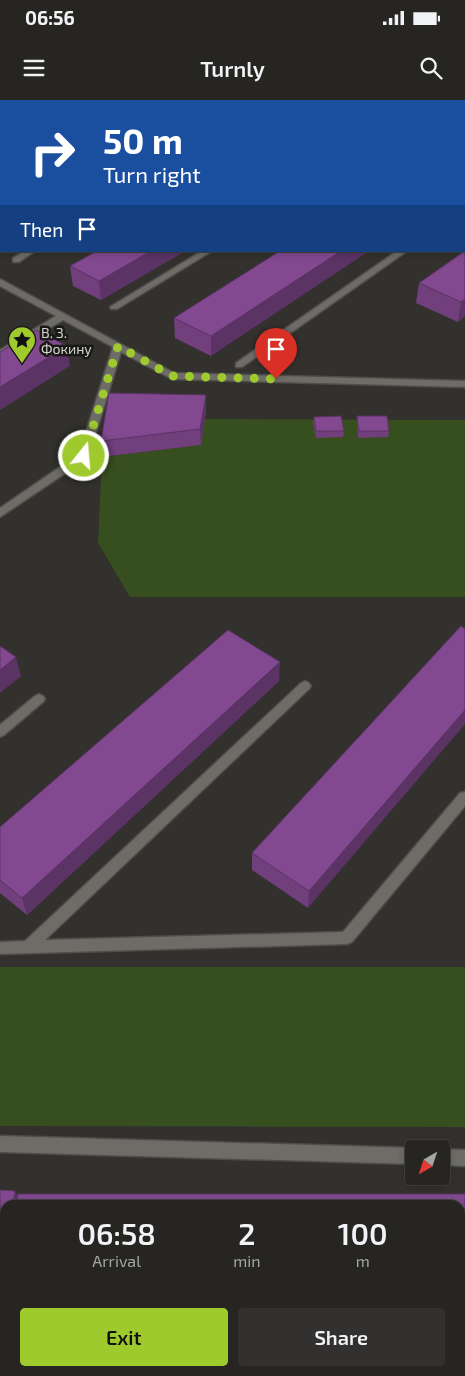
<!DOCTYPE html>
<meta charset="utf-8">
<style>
body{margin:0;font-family:"Exo 2",sans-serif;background:#32312f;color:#f1f3f6;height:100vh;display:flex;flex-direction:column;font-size:19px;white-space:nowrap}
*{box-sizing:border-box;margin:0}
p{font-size:16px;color:#a4a5a5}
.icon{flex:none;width:28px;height:28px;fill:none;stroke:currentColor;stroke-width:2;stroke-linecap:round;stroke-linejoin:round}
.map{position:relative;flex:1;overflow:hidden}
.sheet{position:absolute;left:0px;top:1100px;width:465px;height:176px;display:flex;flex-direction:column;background:#262522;border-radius:15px 15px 0 0;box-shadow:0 2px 8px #0003,0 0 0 1px #424240}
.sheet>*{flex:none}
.banner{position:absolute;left:0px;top:0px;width:465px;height:152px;box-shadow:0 2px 8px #0003,0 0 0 1px #424240;background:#1a4fa0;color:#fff;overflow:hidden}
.needle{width:32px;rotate:219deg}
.controls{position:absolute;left:405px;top:1040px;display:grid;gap:10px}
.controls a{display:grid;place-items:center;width:45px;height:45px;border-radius:5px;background:#262522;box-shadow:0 2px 8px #0003,0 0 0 1px #424240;font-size:25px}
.pin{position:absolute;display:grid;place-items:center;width:42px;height:42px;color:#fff;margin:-51px -21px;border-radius:50% 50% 50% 0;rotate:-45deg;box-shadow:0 0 5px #0007}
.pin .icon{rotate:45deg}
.me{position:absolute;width:55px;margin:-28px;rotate:17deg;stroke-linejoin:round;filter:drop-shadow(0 0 4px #0008)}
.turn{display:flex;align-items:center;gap:18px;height:105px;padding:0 20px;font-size:22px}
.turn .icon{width:65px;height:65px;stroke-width:2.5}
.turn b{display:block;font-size:35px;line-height:42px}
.then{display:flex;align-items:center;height:48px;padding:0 20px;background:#0003;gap:10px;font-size:19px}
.eta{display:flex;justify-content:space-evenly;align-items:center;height:85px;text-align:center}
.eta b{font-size:30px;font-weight:600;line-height:35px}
.button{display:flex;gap:10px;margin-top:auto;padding:10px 20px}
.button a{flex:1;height:58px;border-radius:5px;background:#9eca2e;color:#111;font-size:20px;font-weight:600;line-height:58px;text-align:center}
.button a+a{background:#32312f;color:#f1f3f6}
.status{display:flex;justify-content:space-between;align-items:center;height:35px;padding:0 25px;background:#262522;direction:ltr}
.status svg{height:14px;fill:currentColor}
header{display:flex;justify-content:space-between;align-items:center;height:65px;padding:0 20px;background:#262522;font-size:22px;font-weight:600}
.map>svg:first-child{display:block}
.green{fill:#374e1f}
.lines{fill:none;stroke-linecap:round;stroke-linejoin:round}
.service-casing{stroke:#4e4d49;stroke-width:3}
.tertiary-casing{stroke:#4e4d49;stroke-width:3}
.service{fill:#6e6c67;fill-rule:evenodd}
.tertiary{fill:#6e6c67;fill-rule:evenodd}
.wall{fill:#703f7c}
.shaded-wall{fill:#5b3365}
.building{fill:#824990;stroke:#5b3365}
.route{stroke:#9eca2e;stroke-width:9;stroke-dasharray:0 16.2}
.labels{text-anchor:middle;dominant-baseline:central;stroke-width:5;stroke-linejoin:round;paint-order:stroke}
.far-poi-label{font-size:14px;fill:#d4d3d0;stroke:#191917;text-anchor:start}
</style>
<div class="status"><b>06:56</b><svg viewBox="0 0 49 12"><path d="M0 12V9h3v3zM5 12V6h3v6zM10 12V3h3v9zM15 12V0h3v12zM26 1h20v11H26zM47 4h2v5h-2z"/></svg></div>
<header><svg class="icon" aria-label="menu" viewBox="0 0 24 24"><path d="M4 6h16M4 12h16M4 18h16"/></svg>Turnly<svg class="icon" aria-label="search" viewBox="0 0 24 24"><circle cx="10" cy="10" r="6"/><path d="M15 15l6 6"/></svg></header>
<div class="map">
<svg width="465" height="1276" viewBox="0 0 465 1276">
<rect width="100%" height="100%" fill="#32312d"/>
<!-- green -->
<g class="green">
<path d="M205,319L465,320V497H130L98,443L102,357L200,345Z"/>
<path d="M0,867H465V1027L0,1026Z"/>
</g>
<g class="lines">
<!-- service casing -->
<g class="service-casing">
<g id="service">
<path d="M130,0H140L141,1H131Z"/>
<rect x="0" y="68" width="1" height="4"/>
<rect x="464" y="106" width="1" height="4"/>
<path d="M25,151H35L19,162H13V158Z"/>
<path d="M202,151H212L117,209H111L110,207Z"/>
<path d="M397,151H407L242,267H236V263Z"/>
<path d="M0,179L174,273L465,281V287L172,279L121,252L88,358L0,417V408L79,354L113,247L63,220L0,257V250L56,216L0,186Z"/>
<path d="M305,581L309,583L311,586L309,589L45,840L343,832L460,693L465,692V706L352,842L347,844L0,854V842L25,841L301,583Z"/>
<path d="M39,594L43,596L45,599L43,602L4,635L0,637V625L35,596Z"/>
<path d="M0,1036L414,1048L416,1049H414V1064L0,1052Z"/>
<path d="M441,1049L465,1050V1066L441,1065Z"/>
</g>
</g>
<!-- tertiary casing -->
<g class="tertiary-casing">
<path id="tertiary" d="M451,0H464L465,1L464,2Z"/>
</g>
<!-- service -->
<use href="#service" class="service"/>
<!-- tertiary -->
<use href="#tertiary" class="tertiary"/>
</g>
<!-- wall -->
<g class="wall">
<path d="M166,0H222L220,1H169Z"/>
<path d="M258,0H343L346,1H258Z"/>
<path d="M464,15L465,16V101H464Z"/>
<path d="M1,103V151L0,150V104Z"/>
<path d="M97,151H185L101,200L73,186L70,166Z"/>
<path d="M280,151L211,256L175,238L174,218Z"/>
<path d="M465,151V216L458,222L416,203L419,183Z"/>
<path d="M206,295V310L201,345L102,357L101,341Z"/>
<path d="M357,316L389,331L388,337L358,338L357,323Z"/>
<path d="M314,317L344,331L343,337L316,338L313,323Z"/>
<path d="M461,526L308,808L252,770V753Z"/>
<path d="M279,581L27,815L0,793V727Z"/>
<path d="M0,1090L18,1096L465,1094V1212H460V1105H5V1271L0,1276Z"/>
</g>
<!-- shaded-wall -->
<g class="shaded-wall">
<path d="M80,0H108V1H78Z"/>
<path d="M199,0H222L220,1H199Z"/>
<rect x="0" y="38" width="1" height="20"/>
<path d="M151,151H185L101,200L99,181Z"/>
<path d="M341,151H369L211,256V236Z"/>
<path d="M465,199V216L458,222L461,202Z"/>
<path d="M67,246L70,266L0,310V287Z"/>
<path d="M206,295V310L201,345L200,329Z"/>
<path d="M16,557L21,576L0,593V570Z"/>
<path d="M280,562L279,581L27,815L22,798Z"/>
<path d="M465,610V624L308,808L309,791Z"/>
<path d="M15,1091L20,1101V1105H13Z"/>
<path d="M5,1172V1210L1,1204Z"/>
<path d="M51,1271H57L56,1276H51Z"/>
</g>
<!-- building -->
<g class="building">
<path d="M31,0H80L78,1H28Z"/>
<path d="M264,0H343L346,1H267Z"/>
<path d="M364,0H392L396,1H361Z"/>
<rect x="0" y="14" width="1" height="24"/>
<path d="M464,15L465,16V84H464Z"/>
<path d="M1,103V133L0,132V104Z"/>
<path d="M97,151H151L99,181L70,166Z"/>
<path d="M280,151H341L211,236L174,218Z"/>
<path d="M465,151V199L461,202L419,183Z"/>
<path d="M36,230L67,246L0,287V252Z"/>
<path d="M109,293L206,295L200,329L101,341Z"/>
<path d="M341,316L344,331H316L314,317Z"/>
<path d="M357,316H387L389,331H359Z"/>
<path d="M461,526L465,529V610L309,791L252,753Z"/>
<path d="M228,530L280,562L22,798L0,780V727Z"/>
<path d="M0,546L16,557L0,570Z"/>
<path d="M0,1090L15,1091L13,1105H5V1172L1,1204H5V1271H51V1276H0Z"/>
<path d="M18,1094H465V1202H460V1105H17Z"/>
</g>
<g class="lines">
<!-- route -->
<path class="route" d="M84,356L118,246L172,276L276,279"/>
</g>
<!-- icons -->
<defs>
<g id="sight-pin" transform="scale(1.4375)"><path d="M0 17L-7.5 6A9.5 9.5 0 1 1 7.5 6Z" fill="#9eca2e" stroke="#191917"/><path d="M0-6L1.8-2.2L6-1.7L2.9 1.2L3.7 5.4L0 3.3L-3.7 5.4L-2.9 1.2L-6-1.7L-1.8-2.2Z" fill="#111"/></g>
</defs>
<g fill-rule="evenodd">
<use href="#sight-pin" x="22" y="240"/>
</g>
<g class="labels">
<!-- far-poi labels -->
<g class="far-poi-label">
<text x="41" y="232">В. З.<tspan x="41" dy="16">Фокину</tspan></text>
</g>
</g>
</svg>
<div class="controls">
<a><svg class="needle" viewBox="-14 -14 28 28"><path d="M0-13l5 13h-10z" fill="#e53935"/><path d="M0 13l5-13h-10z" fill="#a4a5a5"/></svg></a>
</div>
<div class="pin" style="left:276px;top:279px;background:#d93025"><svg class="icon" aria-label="arrive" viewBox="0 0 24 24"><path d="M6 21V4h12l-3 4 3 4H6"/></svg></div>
<svg class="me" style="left:84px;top:356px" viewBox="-20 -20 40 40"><circle r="17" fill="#9eca2e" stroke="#fff" stroke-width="3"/><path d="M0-11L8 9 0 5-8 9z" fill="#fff"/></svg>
<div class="banner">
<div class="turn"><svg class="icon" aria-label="right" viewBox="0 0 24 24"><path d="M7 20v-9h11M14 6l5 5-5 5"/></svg><div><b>50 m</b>Turn right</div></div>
<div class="then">Then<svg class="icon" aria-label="arrive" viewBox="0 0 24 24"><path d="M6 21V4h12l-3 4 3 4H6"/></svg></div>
</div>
<section class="sheet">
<div class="eta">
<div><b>06:58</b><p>Arrival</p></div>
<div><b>2</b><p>min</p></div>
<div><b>100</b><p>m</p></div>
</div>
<div class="button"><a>Exit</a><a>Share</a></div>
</section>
</div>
